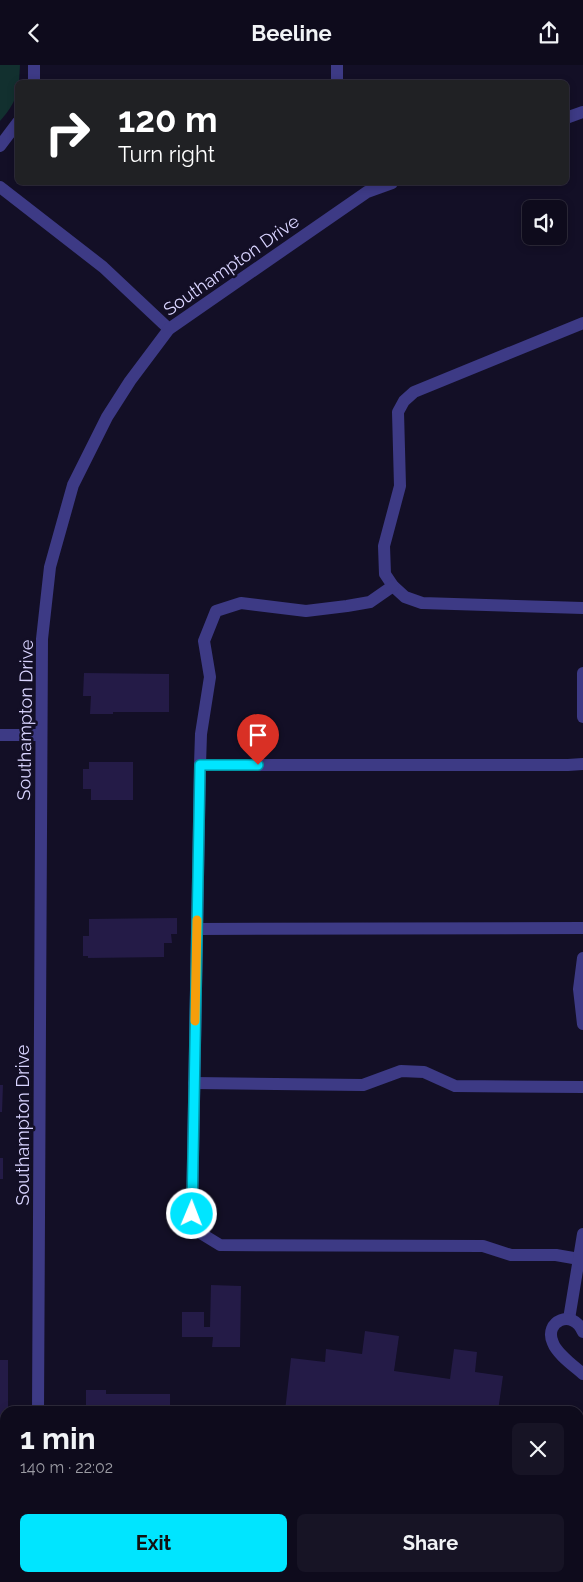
<!DOCTYPE html>
<meta charset="utf-8">
<style>
body{margin:0;font-family:Raleway,sans-serif;background:#171425;color:#f1f3f6;height:100vh;display:flex;flex-direction:column;font-size:19px;white-space:nowrap}
*{box-sizing:border-box;margin:0}
p{font-size:16px;color:#9b9ba3}
.icon{flex:none;width:28px;height:28px;fill:none;stroke:currentColor;stroke-width:2;stroke-linecap:round;stroke-linejoin:round}
.map{position:relative;flex:1;overflow:hidden}
.drawer{position:absolute;left:0px;top:1341px;width:584px;height:176px;display:flex;flex-direction:column;background:#0e0b1c;border-radius:15px 15px 0 0;box-shadow:0 2px 8px #0003,0 0 0 1px #2e2b3b}
.drawer>*{flex:none}
.guide{position:absolute;left:15px;top:15px;width:554px;height:105px;border-radius:8px;box-shadow:0 2px 8px #0003,0 0 0 1px #2e2b3b;background:#202124;color:#fff;overflow:hidden}
.tools{position:absolute;left:522px;top:135px;display:grid;gap:10px}
.tools a{display:grid;place-items:center;width:45px;height:45px;border-radius:8px;background:#0e0b1c;box-shadow:0 2px 8px #0003,0 0 0 1px #2e2b3b;font-size:25px}
.pin{position:absolute;display:grid;place-items:center;width:42px;height:42px;color:#fff;margin:-51px -21px;border-radius:50% 50% 50% 0;rotate:-45deg;box-shadow:0 0 5px #0007}
.pin .icon{rotate:45deg}
.me{position:absolute;width:55px;margin:-28px;rotate:1deg;stroke-linejoin:round;filter:drop-shadow(0 0 4px #0008)}
.turn{display:flex;align-items:center;gap:18px;height:105px;padding:0 20px;font-size:22px}
.turn .icon{width:65px;height:65px;stroke-width:2.5}
.turn b{display:block;font-size:35px;line-height:42px}
.round{display:grid;place-items:center;flex:none;width:52px;height:52px;border-radius:8px;background:#171425}
.overview{display:flex;align-items:center;justify-content:space-between;height:85px;padding:0 20px}
h1{font-size:30px;font-weight:700;line-height:38px}
.primary-button{display:flex;gap:10px;margin-top:auto;padding:10px 20px}
.primary-button a{flex:1;height:58px;border-radius:8px;background:#00e5ff;color:#111;font-size:20px;font-weight:700;line-height:58px;text-align:center}
.primary-button a+a{background:#171425;color:#f1f3f6}
header{display:flex;justify-content:space-between;align-items:center;height:65px;padding:0 20px;background:#0e0b1c;font-size:22px;font-weight:700}
.map>svg:first-child{display:block}
.green{fill:#12302f}
.building{fill:#241b47}
.lines{fill:none;stroke-linecap:round;stroke-linejoin:round}
.minor{stroke:#3d3a85;stroke-width:12}
.route-casing{stroke:#0095a6;stroke-width:12}
.route{stroke:#00e5ff;stroke-width:9}
.slow{stroke:#f59e0b;stroke-width:9}
.labels{text-anchor:middle;dominant-baseline:central;stroke-width:5;stroke-linejoin:round;paint-order:stroke}
.street-label{font-size:18px;fill:#d9d4ff;stroke:#130f26}
</style>
<header><svg class="icon" aria-label="back" viewBox="0 0 24 24"><path d="M15 5l-7 7 7 7"/></svg>Beeline<svg class="icon" aria-label="share" viewBox="0 0 24 24"><path d="M12 15V3M7 8l5-5 5 5M5 13v7h14v-7"/></svg></header>
<div class="map">
<svg width="583" height="1517" viewBox="0 0 583 1517">
<rect width="100%" height="100%" fill="#130f26"/>
<!-- green -->
<path class="green" d="M0,0H20L19,17L18,18C18,33 10,45 0,56Z"/>
<!-- building -->
<g class="building">
<path d="M84,608L169,609V647H113V649H90L91,631H83Z"/>
<path d="M89,697H133V735H91V724H83V704H89Z"/>
<path d="M177,853V869H171L172,878H164V892L88,893V891H83V871H89V854Z"/>
<path d="M0,1020H3L2,1047H0Z"/>
<rect x="0" y="1093" width="3" height="21"/>
<path d="M211,1220L241,1221L240,1282H212L213,1272H182V1247H204V1262H210Z"/>
<path d="M365,1266L399,1271L394,1306L450,1314L454,1284L477,1287L475,1307L503,1311L498,1346H285L291,1293L325,1297L326,1284L362,1289Z"/>
<path d="M0,1295H8V1346H5V1383H0Z"/>
<path d="M86,1325H106V1329H170V1346H78V1343H86Z"/>
<path d="M0,1459H4L5,1462V1512H11V1517H0Z"/>
</g>
<g class="lines">
<!-- minor -->
<g class="minor">
<path d="M34,18V0"/>
<path d="M337,18V0"/>
<path d="M566,53L583,47"/>
<path d="M0,81L18,57"/>
<path d="M0,122L103,202L169,264"/>
<path d="M583,258L414,327L404,336L398,347L400,421L384,481L385,509L393,521L405,532L422,538L583,543"/>
<path d="M393,521L370,537L347,541L306,546L241,538L216,546L204,576L210,612L201,669L200,700L192,1149L202,1169L220,1180L483,1181L511,1190H556L579,1194"/>
<path d="M583,608V652"/>
<path d="M0,670H41"/>
<path d="M200,700H568L583,699"/>
<path d="M197,864L583,863"/>
<path d="M583,893L579,924L583,959"/>
<path d="M194,1018L363,1020L401,1006L424,1007L455,1021L583,1022"/>
<path d="M569,1254L583,1169"/>
<path d="M583,1267C573,1243 543,1256 553,1278C557,1289 574,1301 583,1309"/>
<path d="M38,1346L42,574L50,502L73,420L107,352L130,316L169,264L367,127L392,118"/>
<path d="M0,1424L5,1425"/>
<path d="M38,1512V1517"/>
</g>
</g>
<g class="lines">
<!-- route casing -->
<g class="route-casing">
<path id="route" d="M192,1149L200,700H258"/>
</g>
<!-- route -->
<use href="#route" class="route"/>
<!-- slow -->
<path class="slow" d="M195,956L197,855"/>
</g>
<g class="labels">
<!-- street labels -->
<g class="street-label">
<text transform="translate(231 200) rotate(-35)">Southampton Drive</text>
<text transform="translate(25 655) rotate(-89)">Southampton Drive</text>
<text transform="translate(22 1060) rotate(-90)">Southampton Drive</text>
</g>
</g>
</svg>
<div class="tools">
<a><svg class="icon" aria-label="sound" viewBox="0 0 24 24"><path d="M4 9h4l5-4v14l-5-4H4zM17 9q2 3 0 6"/></svg></a>
</div>
<div class="pin" style="left:258px;top:700px;background:#d93025"><svg class="icon" aria-label="arrive" viewBox="0 0 24 24"><path d="M6 21V4h12l-3 4 3 4H6"/></svg></div>
<svg class="me" style="left:192px;top:1149px" viewBox="-20 -20 40 40"><circle r="17" fill="#00e5ff" stroke="#fff" stroke-width="3"/><path d="M0-11L8 9 0 5-8 9z" fill="#fff"/></svg>
<div class="guide">
<div class="turn"><svg class="icon" aria-label="right" viewBox="0 0 24 24"><path d="M7 20v-9h11M14 6l5 5-5 5"/></svg><div><b>120 m</b>Turn right</div></div>
</div>
<section class="drawer">
<div class="overview"><div><h1>1 min</h1><p>140 m · 22:02</p></div><a class="round"><svg class="icon" aria-label="close" viewBox="0 0 24 24"><path d="M6 6l12 12M18 6L6 18"/></svg></a></div>
<div class="primary-button"><a>Exit</a><a>Share</a></div>
</section>
</div>
